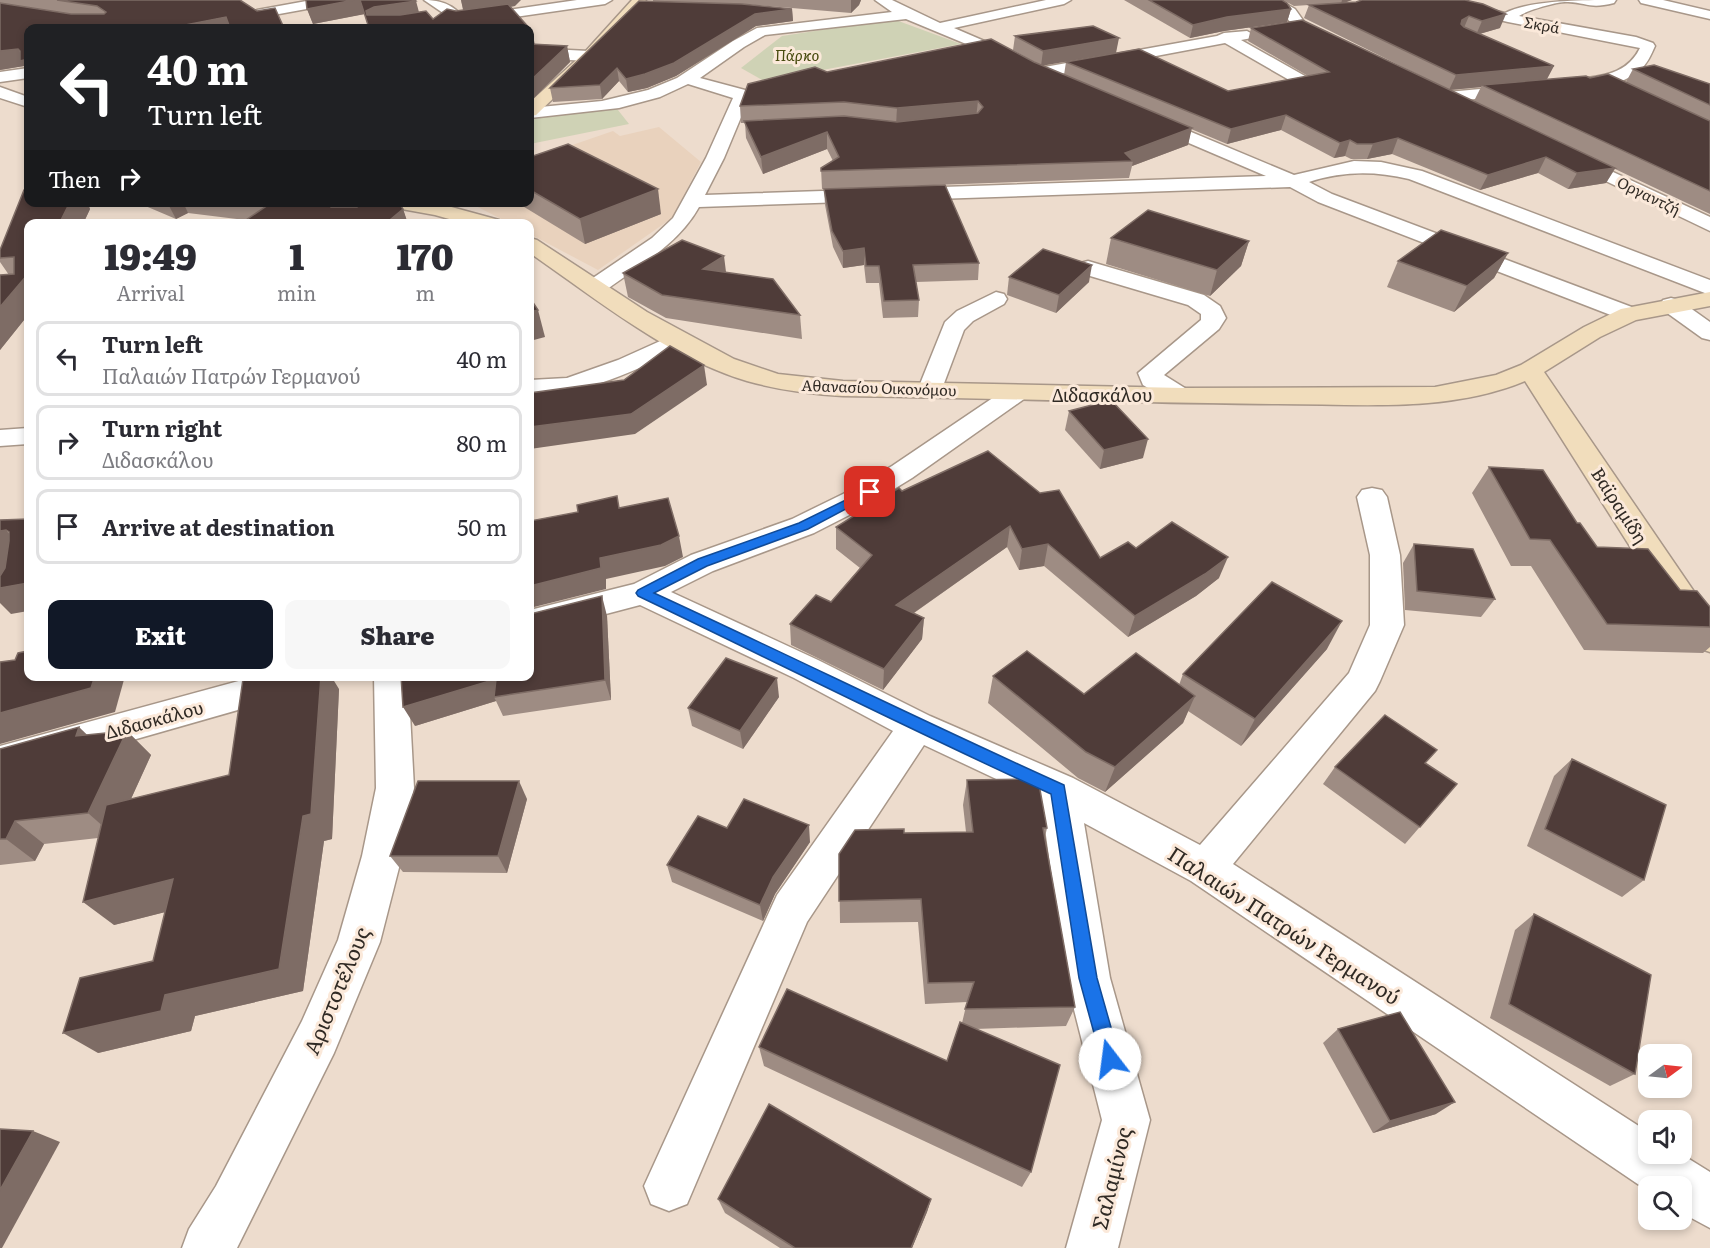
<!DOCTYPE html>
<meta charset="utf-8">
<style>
body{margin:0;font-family:Literata,serif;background:#f7f7f7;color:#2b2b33;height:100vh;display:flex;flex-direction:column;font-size:22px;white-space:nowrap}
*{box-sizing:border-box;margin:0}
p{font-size:20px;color:#7c7c81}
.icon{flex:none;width:33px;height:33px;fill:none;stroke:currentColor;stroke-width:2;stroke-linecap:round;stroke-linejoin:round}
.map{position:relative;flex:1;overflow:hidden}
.sheet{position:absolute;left:24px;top:219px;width:510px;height:462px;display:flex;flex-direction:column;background:#fff;border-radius:12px;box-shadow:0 3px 9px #0003}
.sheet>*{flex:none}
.hud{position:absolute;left:24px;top:24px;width:510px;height:183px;border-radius:12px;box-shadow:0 3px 9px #0003;background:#202124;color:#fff;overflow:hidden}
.needle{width:39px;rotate:75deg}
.fabs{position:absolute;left:1638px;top:1044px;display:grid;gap:12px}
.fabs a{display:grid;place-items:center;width:54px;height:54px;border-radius:12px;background:#fff;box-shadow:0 3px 9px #0003;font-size:30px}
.pin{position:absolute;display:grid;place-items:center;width:51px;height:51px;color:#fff;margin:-26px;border-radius:12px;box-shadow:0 3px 9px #0006}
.me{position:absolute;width:66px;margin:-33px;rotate:345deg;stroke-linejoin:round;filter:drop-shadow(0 0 4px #0008)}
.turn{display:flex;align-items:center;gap:21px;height:126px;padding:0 24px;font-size:27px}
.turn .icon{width:78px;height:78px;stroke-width:2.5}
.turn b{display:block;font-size:42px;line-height:51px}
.then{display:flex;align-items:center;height:57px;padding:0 24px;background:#0003;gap:12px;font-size:22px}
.eta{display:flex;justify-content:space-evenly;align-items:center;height:102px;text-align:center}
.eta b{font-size:36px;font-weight:800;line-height:42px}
.action{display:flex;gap:12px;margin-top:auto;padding:12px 24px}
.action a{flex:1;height:69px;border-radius:12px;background:#111827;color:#fff;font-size:24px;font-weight:800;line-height:69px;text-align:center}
.action a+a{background:#f7f7f7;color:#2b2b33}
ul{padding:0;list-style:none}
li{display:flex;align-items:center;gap:18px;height:75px;margin:0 12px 9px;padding:0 12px;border:3px solid #e1e1e2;border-radius:12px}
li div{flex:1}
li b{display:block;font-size:22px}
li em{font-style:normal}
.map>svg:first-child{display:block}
.built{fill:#e9d2bd}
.green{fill:#cfd2b5}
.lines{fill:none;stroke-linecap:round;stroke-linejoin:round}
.street-casing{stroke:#a89789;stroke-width:3}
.secondary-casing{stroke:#a89789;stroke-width:3}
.street{fill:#fff;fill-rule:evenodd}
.secondary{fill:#f1ddbc;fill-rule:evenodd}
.wall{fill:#9e8c83;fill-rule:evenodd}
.shaded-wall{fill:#7e6c65}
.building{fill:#4f3c39;stroke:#7e6c65;stroke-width:1.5}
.route{fill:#1a73e8;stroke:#114b97;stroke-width:1.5}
.labels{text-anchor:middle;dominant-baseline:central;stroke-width:6;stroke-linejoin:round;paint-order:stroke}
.far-street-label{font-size:15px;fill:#302a24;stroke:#fbe9da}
.far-park-label{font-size:15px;font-style:italic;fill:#474a0d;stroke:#fbe9da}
.street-label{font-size:18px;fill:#302a24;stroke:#fbe9da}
.near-street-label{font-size:21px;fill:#302a24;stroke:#fbe9da}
</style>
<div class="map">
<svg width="1710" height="1248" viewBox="0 0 1710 1248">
<rect width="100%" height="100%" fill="#eddccd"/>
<!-- built -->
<path class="built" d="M659,127L701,162L672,218L598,270L530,234V224L509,223L470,203L530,202L555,151L613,131L620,136Z"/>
<!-- green -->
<g class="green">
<path d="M893,19L961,44L764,81L741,68L782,36Z"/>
<path d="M614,105L629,124L530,144V113Z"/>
</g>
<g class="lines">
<!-- street casing -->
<g class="street-casing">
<g id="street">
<path d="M312,0H341L334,4L257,18L250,14L257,10Z"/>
<path d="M424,0C448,0 458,9 472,28H458L446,15Z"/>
<path d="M577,0H612L605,4L473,23L466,19L473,15Z"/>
<path d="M875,0H892L940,23L1046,0H1071L1064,4L954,28L1024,58L1027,61L1019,66L906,19L765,35L744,47L700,78L745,90L749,98L724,158L705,195L1266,176L1142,123L1139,119L1142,115L1148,114L1294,175L1354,161L1381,162L1422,171L1710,280V295L1409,179C1374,171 1344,171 1309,182L1332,194L1637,309L1641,314L1637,319L1629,321L1621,319L1318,202L1290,187L699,207C678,245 637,267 603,292L595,294L587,292L584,287L587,282L652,238L673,218L706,158L733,98L688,84L660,97L619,108L530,118V108L602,101L648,90L677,78L733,41L757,28L892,12Z"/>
<path d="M1262,0H1279L1295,9L1305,23L1340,39L1342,42L1340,45H1330L1295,29L1285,15Z"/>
<path d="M1424,0H1448L1505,13C1531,0 1583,0 1616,0L1614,3C1590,9 1588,3 1568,2C1558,1 1528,10 1519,16L1636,37L1653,43L1655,46C1651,55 1647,64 1640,70C1623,85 1587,94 1565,88L1563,85L1565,82C1594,75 1625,79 1640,48L1508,22L1426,3Z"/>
<path d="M1639,0H1663L1710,11V19L1641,3Z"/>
<path d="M1247,31L1254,35L1252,38L1241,40L1312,80L1314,83L1312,86L1271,95L1265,93L1263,90L1265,87L1291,81L1225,43L1039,78L1031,73L1039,68L1217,36L1224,33Z"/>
<path d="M530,48L589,51L597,56L589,61L530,58Z"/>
<path d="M28,68V78L0,82V72Z"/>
<path d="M1523,85L1529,87L1531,90L1529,93L1448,102L1440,97L1448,92Z"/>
<path d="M0,87L28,97V107L0,98Z"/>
<path d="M1570,152L1710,217V231L1564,161L1561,157L1564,153Z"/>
<path d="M1088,261L1204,295L1220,306L1226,318L1219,329L1164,375L1188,390L1192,395L1188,400C1171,405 1158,394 1143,385L1138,373L1201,320V314L1188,305L1080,273L1077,268L1080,263Z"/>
<path d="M996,292L1004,294L1007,299L1004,304L973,321L964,330L940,394L931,397L922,394L918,389L945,322L957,311Z"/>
<path d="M1671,298L1679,300L1710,322V340L1702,338L1663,310L1660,305L1663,300Z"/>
<path d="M678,333L687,335L690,340L687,345C633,372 590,393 530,396V380L567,378L618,360Z"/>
<path d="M1015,386L1024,389L1028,394L1024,399L912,478L863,508L814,533L713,571L671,592L818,660L930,716L1073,778L1200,845L1349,673L1370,625V555L1357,497L1362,490L1372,488L1382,490L1387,497L1400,555L1404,625L1380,681L1375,691L1233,864L1648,1132V1154H1681L1710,1172V1228L1682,1213V1186H1648V1191L1191,881L1084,823L1110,978L1150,1120L1118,1248H1066L1102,1120L1066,978L1041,800L924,745L807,922L687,1204L669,1211L651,1204L644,1186L777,895L893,731L794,678L640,605L530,634V610L634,584L691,555L792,519L843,494L892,466L1006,389Z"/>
<path d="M28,428V444L0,446V430Z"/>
<path d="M257,676H325L320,686L308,690L0,778V746Z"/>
<path d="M374,676H408L414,788L402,856L380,942L334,1053L237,1248H182L189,1229L216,1186L302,1021L338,940L362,856L376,788Z"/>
</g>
</g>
<!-- secondary casing -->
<g class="secondary-casing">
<g id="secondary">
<path d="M632,0H646L594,59L536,115L530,116V102L584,53Z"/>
<path d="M382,202H433L499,220L502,224H467L435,215L385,206Z"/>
<path d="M530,238L537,240L647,312L734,359L778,374L843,381L1184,388L1435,387L1496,375L1521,365L1584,327L1621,309L1710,292V306L1636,320L1600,337L1544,372L1710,615V652L1698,648L1676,619L1525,381C1448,413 1359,404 1278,404C1133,403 988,398 843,396C810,394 779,390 747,381C667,357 598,300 530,253Z"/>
</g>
</g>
<!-- street -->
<use href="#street" class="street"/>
<!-- secondary -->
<use href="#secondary" class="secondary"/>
</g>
<!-- wall -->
<g class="wall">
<path d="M0,0H240L28,28V75L24,66L0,70Z"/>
<path d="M461,0L515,6L510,7L531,30L535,44L567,46L570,62L530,102V28L364,14L313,24L307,9L419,12L433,19L456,11L463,10Z"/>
<path d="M653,0H861L859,5L851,13L743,4L792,9L793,21L756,26L676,76L647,88L628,92L619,81L602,99L553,102L550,88L653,1Z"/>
<path d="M1124,0H1282L1291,9L1287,22L1224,31L1190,38Z"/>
<path d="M1283,0H1352L1343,3L1465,0L1500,28L1479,34L1547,80L1590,78L1626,82L1633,69L1710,84V214L1615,169L1606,183L1568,189L1538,173L1480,190L1392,154L1367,159H1351L1345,156L1334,158L1281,130L1227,144L1191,129L1188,145L1132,166L1129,178L822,189L821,168L833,161L827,149L763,174L746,138L745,123H741L740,106L827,72L1038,64L1013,50L1015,36L1093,26L1042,66L1064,75L1066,62L1228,91L1308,76L1248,41L1251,28L1443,87L1304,18L1309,5L1294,6ZM1481,87L1474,101L1450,90Z"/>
<path d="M530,157L661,214L585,244L516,202H530Z"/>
<path d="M824,189L979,263L978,280L916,282L919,300L918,317L883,318L879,283H866L864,265L843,268L833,247L825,205Z"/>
<path d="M28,202H87L90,209L83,224H28V315L0,350V275H9L0,262V250Z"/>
<path d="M136,202H398L403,209L408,224H240L245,220L188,213L176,219Z"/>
<path d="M1111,238L1249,241L1241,266L1210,296L1106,264Z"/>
<path d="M1508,253L1494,278L1454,312L1387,287L1398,261Z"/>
<path d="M726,272L800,315L802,339L666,318L628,297L623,273Z"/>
<path d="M1009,277L1089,282L1056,313L1007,295Z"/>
<path d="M1069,411L1143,458L1100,469L1065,430Z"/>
<path d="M988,451L1100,558L1136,548L1219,578L1196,596L1128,637L1044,566L1019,570L1007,547L914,613L924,618L922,639L883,690L791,645L790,624L831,602L860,568L836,549V527L902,491Z"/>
<path d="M1489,467L1577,523L1597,547L1680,590L1710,607V647L1703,653L1584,650L1531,566H1511L1472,493Z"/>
<path d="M1414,544L1495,599L1481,617L1405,610L1403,563Z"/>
<path d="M607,616L611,700L503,716L496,701L415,726Z"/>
<path d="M1327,649L1241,746L1188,711L1183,723L1105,792L1078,778L988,703L993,676L1084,694L1179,685L1183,674Z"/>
<path d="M339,689L332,839L324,841L303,991L195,1016L191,1031L98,1053L153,961L165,912L114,925L98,838L44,844L35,861L0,865V749L87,735L127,731L151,755L131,799L229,775Z"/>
<path d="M779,697L743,749L692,726L688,708Z"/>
<path d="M1572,759L1644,880L1622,897L1527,846L1554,776Z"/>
<path d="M1426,764L1457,784L1405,844L1323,784L1335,767Z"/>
<path d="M967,780L1047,828L1045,837L1075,1007L1066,1026L975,1029L1031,1172L1022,1187L764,1066L759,1047L947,1061L962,1023L967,1002L925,1004L918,922L840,923L839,854L904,833L966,832L963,805Z"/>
<path d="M527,799L507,873L403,872L390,856Z"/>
<path d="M727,828L810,842L775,894L763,921L672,882L667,865Z"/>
<path d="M1534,914L1635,1074L1610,1086L1490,1018L1515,930Z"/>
<path d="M1338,1029L1436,1114L1373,1133L1323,1043Z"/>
<path d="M718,1199H931L927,1212L912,1248H780L725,1213Z"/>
</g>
<!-- shaded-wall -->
<g class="shaded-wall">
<path d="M354,0H360L365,14L313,24L307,9Z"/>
<path d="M461,0H521L515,6L464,13Z"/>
<path d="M851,0H861L859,5L851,13Z"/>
<path d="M1342,0H1352L1341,4Z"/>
<path d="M416,1L420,16L372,28L366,11L374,7Z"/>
<path d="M792,9L793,21L756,26L676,76L647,88L628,92L626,79L755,14Z"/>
<path d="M1291,9L1287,22L1224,31L1190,38L1193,25L1227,17Z"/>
<path d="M1506,14L1500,28L1476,35L1482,21Z"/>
<path d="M1469,16L1463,30L1456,34L1462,20Z"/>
<path d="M226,17L231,28H170Z"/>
<path d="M1119,38L1116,53L1041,66L1043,51Z"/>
<path d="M567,46L570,62L530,102V81Z"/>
<path d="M18,49L24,60L28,59V75L24,66L0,70V51Z"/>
<path d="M1554,66L1546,81L1482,85L1481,87L1449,90L1456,75Z"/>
<path d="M617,68L619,81L602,99L600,85Z"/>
<path d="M978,101L976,118L896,125L897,108Z"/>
<path d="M1286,115L1281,130L1227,144L1231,129Z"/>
<path d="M1192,128L1188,145L1132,166L1133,161L1125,153Z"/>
<path d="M827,132V149L763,174L761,157Z"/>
<path d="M1398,138L1392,154L1367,159L1373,144Z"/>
<path d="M1350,140L1345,156L1334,158L1340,143Z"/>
<path d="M1546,157L1538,173L1480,190L1488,175Z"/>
<path d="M1615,168L1606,183L1568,189L1577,173Z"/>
<path d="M658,189L661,214L585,244L580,219Z"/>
<path d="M70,202H87L90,209L83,224H59Z"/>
<path d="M167,202H183L188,213L176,219Z"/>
<path d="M331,202H365L338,222L330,203Z"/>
<path d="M403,209L408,224H385Z"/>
<path d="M1249,241L1241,266L1210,296L1217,270Z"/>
<path d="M864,248V265L843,268V251Z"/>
<path d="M1508,253L1494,278L1454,312L1467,286Z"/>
<path d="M724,256L727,280L703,269Z"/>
<path d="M1092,265L1089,282L1056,313L1059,295Z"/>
<path d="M28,274V315L0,350V307Z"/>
<path d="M538,310L545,337L530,341V312Z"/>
<path d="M704,365L707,385L635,434L530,449V427Z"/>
<path d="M1148,439L1143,458L1100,469L1104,450Z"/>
<path d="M1010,526L1007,547L895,626L896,605Z"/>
<path d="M6,530L27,554L0,577V531Z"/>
<path d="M679,536L683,557L665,566L606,579V589L530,608V586L600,558Z"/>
<path d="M1048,544L1044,566L1019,570L1022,549Z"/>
<path d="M1228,557L1219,578L1196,596L1128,637L1135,616Z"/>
<path d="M28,583V611L11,614L0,603V588Z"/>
<path d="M602,596L607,616L611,700L605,680Z"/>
<path d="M924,618L922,639L883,690L884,669Z"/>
<path d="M1342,621L1327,649L1241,746L1255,719Z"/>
<path d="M95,676H125L115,712L0,744V713Z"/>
<path d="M321,676H331L339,689L332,839L324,841L303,991L195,1016L191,1031L98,1053L63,1033L165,995Z"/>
<path d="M777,678L779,697L743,749L740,731Z"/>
<path d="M496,679L494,697L496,701L415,726L403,707Z"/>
<path d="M1195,696L1183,723L1105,792L1115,767Z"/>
<path d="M79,727L104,751L76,736Z"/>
<path d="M127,731L151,755L114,836L88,813Z"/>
<path d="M519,781L527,799L507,873L498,856Z"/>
<path d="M15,821L44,844L35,861L6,839Z"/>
<path d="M809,825L810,842L775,894L763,921L760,905L773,877Z"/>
<path d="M173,879L201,903L114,925L83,902Z"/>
<path d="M1455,1102L1436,1114L1373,1133L1390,1121Z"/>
<path d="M33,1131L60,1142L2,1248H0V1190Z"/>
<path d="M931,1199L927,1212L912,1248H911Z"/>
</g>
<!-- building -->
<g class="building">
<path d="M57,0H240L257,11L275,8L284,28H230L226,17L170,28H28V59L20,61V51L18,49L0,51V3L71,14H104L106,12L97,6Z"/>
<path d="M306,0H354L307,9Z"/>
<path d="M360,0H415L416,1L374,7L366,11L367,15H400L426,11L433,19L447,9L456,11L508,4L531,30H530V28H369Z"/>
<path d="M1149,0H1282L1287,3L1291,9L1227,17L1193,25Z"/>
<path d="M1362,0H1465L1483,4L1506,14L1482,21L1469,16L1462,20L1461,24L1464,27L1554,66L1456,75L1309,5L1356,2Z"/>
<path d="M639,1L742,4L792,9L755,14L674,63L645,74L626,79L617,68L600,85L550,88Z"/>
<path d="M1302,20L1615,168L1577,173L1546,157L1488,175L1398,138L1373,144H1357L1350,140L1340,143L1286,115L1231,129L1066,62L1139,49L1228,91L1329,72L1251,28Z"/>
<path d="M1093,26L1119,38L1043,51L1015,36Z"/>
<path d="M991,39L1034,62L1192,128L1125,153L1133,161L821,171V168L839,157L827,132L761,157L744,121L844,116L897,122L978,113L983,107L978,101L897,108L844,102L740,106L748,84L815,67L827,72Z"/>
<path d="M530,44L567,46L530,81Z"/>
<path d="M1654,65L1710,84V105L1633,69Z"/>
<path d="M1608,74L1710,121V191L1482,85L1586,76L1590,78Z"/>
<path d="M568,144L658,189L580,219L530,190V157Z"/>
<path d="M945,185L979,263L913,265L919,300L884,301L879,266H866L864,248L843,251L832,231L824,189Z"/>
<path d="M24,190H28V202H70L59,224H28V274L0,307V275L14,274V257L0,258V250Z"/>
<path d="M245,202H331L330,203L331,207H357L364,202H398L403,209L385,224H240L268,205Z"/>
<path d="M1148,210L1249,241L1217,270L1111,238Z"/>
<path d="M1441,230L1508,253L1467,286L1398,261Z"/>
<path d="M682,240L724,256L703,269L773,279L800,315L662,295L623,273Z"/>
<path d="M1043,249L1092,265L1059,295L1009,277Z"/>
<path d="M530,298L538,310L530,312Z"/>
<path d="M670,346L704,365L631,414L530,427V393L624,380Z"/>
<path d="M1111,400L1148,439L1104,450L1069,411Z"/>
<path d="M988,451L1040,493L1059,490L1100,558L1128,542L1136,548L1172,522L1228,557L1205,574L1135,616L1048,544L1022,549L1010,526L896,605L924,618L884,669L790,624L816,595L831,602L872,555L836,527L899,488L902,491Z"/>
<path d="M1489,467L1543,470L1577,523H1580L1597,547L1648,549L1680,590L1697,591L1710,607V627L1607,624L1550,540L1530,539Z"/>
<path d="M617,496L619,508L668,498L679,536L661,545L600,558L601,568L530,586V521L578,512L577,505Z"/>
<path d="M28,519V583L0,588V576L5,568L9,541V532L6,530L0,531V520Z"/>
<path d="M1414,544L1473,549L1495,599L1417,591Z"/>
<path d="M1272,582L1342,621L1255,719L1183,674Z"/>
<path d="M602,596L605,680L494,697L496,679L403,707L401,676H530V614Z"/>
<path d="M28,651V676H95L91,688L0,713V662L15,660L18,653Z"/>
<path d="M1027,651L1084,694L1136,653L1195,696L1115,767L1086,752L993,676Z"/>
<path d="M726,658L777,678L740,731L688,708Z"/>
<path d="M252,676H321L311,814L303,816L279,969L165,995L161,1011L63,1033L80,978L153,961L173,879L83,902L106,805L229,775L243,679Z"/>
<path d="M1385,715L1437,750L1425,763L1457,784L1420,827L1335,767Z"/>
<path d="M79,727L76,736L127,731L88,813L15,821L6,839H0V749Z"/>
<path d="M1572,759L1666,805L1644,880L1545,829Z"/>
<path d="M1038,779L1047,828H1043L1075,1007L965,1009L974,982L928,983L921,899L839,901V854L855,830L904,829V833L973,832L967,780Z"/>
<path d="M418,781H519L498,856H390Z"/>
<path d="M744,799L809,825L773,877L760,905L667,865L698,816L727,828Z"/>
<path d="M1534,914L1651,975L1635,1074L1509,1004Z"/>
<path d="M787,989L947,1061L960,1022L1060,1065L1031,1172L759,1047Z"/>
<path d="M1400,1012L1455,1102L1390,1121L1338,1029Z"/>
<path d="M769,1104L931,1199L911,1248H795L718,1199Z"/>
<path d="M0,1129L33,1131L0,1190Z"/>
</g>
<!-- route -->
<path class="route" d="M870,488L874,489V494L808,529L707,566L654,593C791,656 926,723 1064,785L1097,978L1120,1059L1117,1066L1110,1069L1103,1066L1079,978L1051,794C912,731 776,662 638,596L636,593L638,590L698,559L799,523Z"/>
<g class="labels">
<!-- far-street labels -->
<g class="far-street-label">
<text transform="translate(1542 24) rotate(10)">Σκρά</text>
<text transform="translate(1649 195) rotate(26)">Οργαντζή</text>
<text transform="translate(879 387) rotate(2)">Αθανασίου Οικονόμου</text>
</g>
<!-- far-park labels -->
<g class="far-park-label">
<text x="797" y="54">Πάρκο</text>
</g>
<!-- street labels -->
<g class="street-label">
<text x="1102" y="394">Διδασκάλου</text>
<text transform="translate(1620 505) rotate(57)">Βαϊραμίδη</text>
<text transform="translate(154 719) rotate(-15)">Διδασκάλου</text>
</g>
<!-- near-street labels -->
<g class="near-street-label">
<text transform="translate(1285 924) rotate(33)">Παλαιών Πατρών Γερμανού</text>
<text transform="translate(335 990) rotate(-67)">Αριστοτέλους</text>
<text transform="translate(1110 1178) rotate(-76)">Σαλαμίνος</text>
</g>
</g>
</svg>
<div class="fabs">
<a><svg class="needle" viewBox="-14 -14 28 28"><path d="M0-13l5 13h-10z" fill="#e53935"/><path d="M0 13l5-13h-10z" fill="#7c7c81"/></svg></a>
<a><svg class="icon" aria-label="sound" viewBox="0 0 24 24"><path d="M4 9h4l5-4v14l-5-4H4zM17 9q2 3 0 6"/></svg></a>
<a><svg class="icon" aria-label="search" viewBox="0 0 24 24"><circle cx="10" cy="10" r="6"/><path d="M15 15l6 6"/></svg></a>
</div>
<div class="pin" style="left:870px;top:492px;background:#d93025"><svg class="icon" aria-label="arrive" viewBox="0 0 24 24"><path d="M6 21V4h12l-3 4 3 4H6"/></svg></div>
<svg class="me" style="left:1110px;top:1059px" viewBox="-20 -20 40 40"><circle r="19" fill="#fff"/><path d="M0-13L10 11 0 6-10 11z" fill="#1a73e8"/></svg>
<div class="hud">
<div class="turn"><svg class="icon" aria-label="left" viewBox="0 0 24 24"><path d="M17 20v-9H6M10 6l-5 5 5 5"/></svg><div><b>40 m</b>Turn left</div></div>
<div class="then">Then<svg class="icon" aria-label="right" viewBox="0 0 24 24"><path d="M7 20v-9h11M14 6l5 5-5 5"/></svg></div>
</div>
<section class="sheet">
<div class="eta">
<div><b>19:49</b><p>Arrival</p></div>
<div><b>1</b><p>min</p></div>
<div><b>170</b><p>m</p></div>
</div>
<ul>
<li><svg class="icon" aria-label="left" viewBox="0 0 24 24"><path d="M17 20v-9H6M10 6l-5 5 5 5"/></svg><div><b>Turn left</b><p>Παλαιών Πατρών Γερμανού</p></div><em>40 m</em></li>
<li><svg class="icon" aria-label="right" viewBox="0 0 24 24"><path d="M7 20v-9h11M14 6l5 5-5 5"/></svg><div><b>Turn right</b><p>Διδασκάλου</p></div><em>80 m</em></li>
<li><svg class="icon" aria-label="arrive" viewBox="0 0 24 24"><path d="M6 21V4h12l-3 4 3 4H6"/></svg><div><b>Arrive at destination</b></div><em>50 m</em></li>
</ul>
<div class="action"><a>Exit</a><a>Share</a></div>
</section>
</div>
